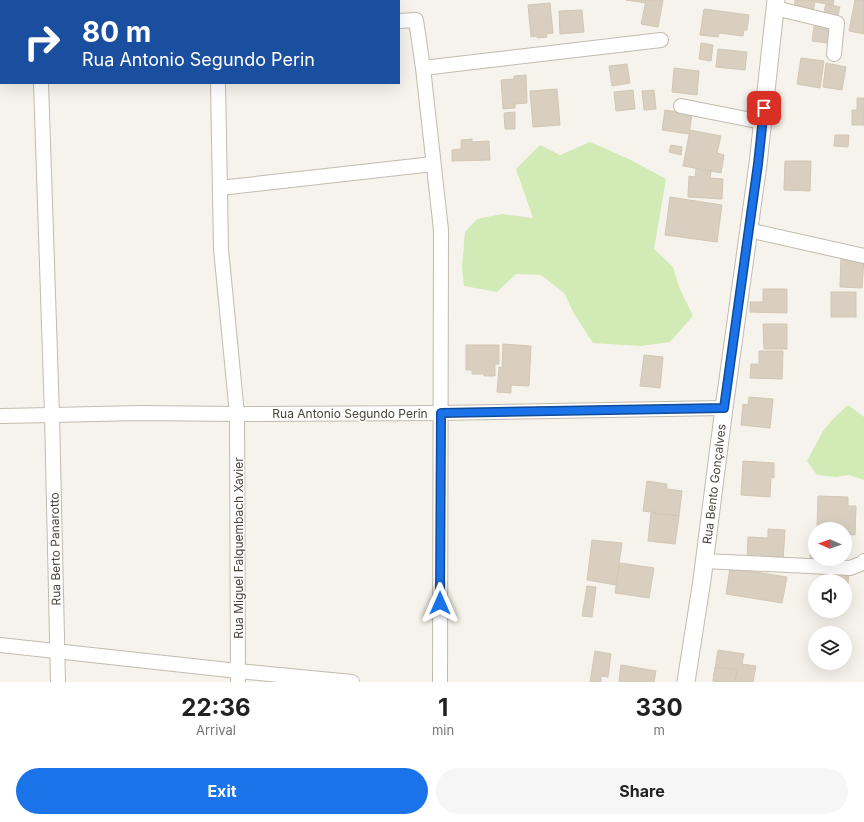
<!DOCTYPE html>
<meta charset="utf-8">
<style>
body{margin:0;font-family:Inter,sans-serif;background:#f6f6f6;color:#222;height:100vh;display:flex;flex-direction:column;font-size:15px;white-space:nowrap}
*{box-sizing:border-box;margin:0}
p{font-size:13px;color:#767676}
.icon{flex:none;width:22px;height:22px;fill:none;stroke:currentColor;stroke-width:2;stroke-linecap:round;stroke-linejoin:round}
.map{position:relative;height:682px;overflow:hidden}
.side{display:flex;flex-direction:column;background:#fff;flex:1}
.side>*{flex:none}
.top-card{position:absolute;left:0px;top:0px;width:400px;height:84px;box-shadow:0 4px 16px #0002;background:#1a4fa0;color:#fff;overflow:hidden}
.needle{width:26px;rotate:272deg}
.tools{position:absolute;left:808px;top:522px;display:grid;gap:8px}
.tools a{display:grid;place-items:center;width:44px;height:44px;border-radius:50%;background:#fff;box-shadow:0 4px 16px #0002;font-size:20px}
.pin{position:absolute;display:grid;place-items:center;width:34px;height:34px;color:#fff;margin:-17px;border-radius:8px;box-shadow:0 2px 6px #0006}
.me{position:absolute;width:44px;margin:-22px;rotate:0deg;stroke-linejoin:round;filter:drop-shadow(0 0 3px #0008)}
.turn{display:flex;align-items:center;gap:14px;height:84px;padding:0 16px;font-size:18px}
.turn .icon{width:52px;height:52px;stroke-width:2.5}
.turn b{display:block;font-size:28px;line-height:34px}
.eta{display:flex;justify-content:space-evenly;align-items:center;height:68px;text-align:center}
.eta b{font-size:24px;font-weight:700;line-height:28px}
.action{display:flex;gap:8px;margin-top:auto;padding:8px 16px}
.action a{flex:1;height:46px;border-radius:24px;background:#1a73e8;color:#fff;font-size:16px;font-weight:700;line-height:46px;text-align:center}
.action a+a{background:#f6f6f6;color:#222}
.map>svg:first-child{display:block}
.green{fill:#d2eab5}
.building{fill:#d8cfc1;stroke:#d3c7b4}
.lines{fill:none;stroke-linecap:round;stroke-linejoin:round}
.minor-casing{stroke:#c2bbae;stroke-width:16}
.tertiary-casing{stroke:#c2bbae;stroke-width:19}
.minor{stroke:#fff;stroke-width:14}
.tertiary{stroke:#fff;stroke-width:17}
.route-casing{stroke:#114b97;stroke-width:10}
.route{stroke:#1a73e8;stroke-width:7}
.labels{text-anchor:middle;dominant-baseline:central;stroke-width:3;stroke-linejoin:round;paint-order:stroke}
.street-label{font-size:12px;fill:#4b4439;stroke:#fff}
</style>
<div class="map">
<svg width="864" height="682" viewBox="0 0 864 682">
<rect width="100%" height="100%" fill="#f6f3ec"/>
<!-- green -->
<g class="green">
<path d="M590,142L631,160L666,179L654,249L673,267L679,287L693,316L670,342L641,346L593,343L573,312L565,294L541,275L516,274L497,292L464,286L462,267L465,232L477,219L502,214L533,218L516,169L540,145L560,155Z"/>
<path d="M848,405L864,417V480L849,475L836,477L817,475L807,461L823,431L833,419Z"/>
</g>
<!-- building -->
<g class="building">
<path d="M626,0H646V3Z"/>
<path d="M646,0H663L658,27L641,24Z"/>
<path d="M795,0H834L833,5L815,2L813,12L794,8Z"/>
<path d="M855,0H864V34L849,31Z"/>
<path d="M550,3L553,33L546,34L547,37L537,38V36L531,37L528,5Z"/>
<path d="M826,4L840,7L837,19L823,16Z"/>
<path d="M704,9L749,15L747,30H744L743,36L719,33L718,37L700,35Z"/>
<path d="M582,10L584,32L560,34L559,11Z"/>
<path d="M814,26L830,28L828,43L812,41Z"/>
<path d="M701,43L713,45L711,61L699,59Z"/>
<path d="M718,49L747,52L745,70L716,67Z"/>
<path d="M801,58L824,61L820,88L797,84Z"/>
<path d="M826,63L846,67L842,90L823,87Z"/>
<path d="M627,64L630,83L612,86L609,66Z"/>
<path d="M674,68L699,71L697,95L672,92Z"/>
<path d="M526,75L527,103L515,104V108L503,109L501,80L514,79V76Z"/>
<path d="M557,89L560,125L533,127L530,91Z"/>
<path d="M633,90L635,109L616,111L614,92Z"/>
<path d="M654,90L656,109L644,110L642,91Z"/>
<path d="M857,98H864V125H852V110H857Z"/>
<path d="M665,110L692,114L689,134L662,130Z"/>
<path d="M515,112V129H505L504,113Z"/>
<path d="M690,130L721,136L717,153L724,155L721,173L683,166Z"/>
<path d="M835,135H849L848,147L834,146Z"/>
<path d="M472,139V142L489,141L490,160L452,161V150L461,149V140Z"/>
<path d="M671,145L682,147L681,155L669,152Z"/>
<path d="M785,161H811L810,191L784,190Z"/>
<path d="M696,169L711,171L710,178L723,179L722,199L688,197L689,176L695,177Z"/>
<path d="M670,197L722,205L717,242L665,235Z"/>
<path d="M841,257L864,258L862,288L840,287Z"/>
<path d="M763,289H787V313L750,312V302H763Z"/>
<rect x="831" y="292" width="25" height="25"/>
<path d="M763,324H787V349H764Z"/>
<path d="M503,344L531,346L529,386L511,385V393L497,392L499,367L502,368Z"/>
<path d="M466,345H499V364H495V376H484V374H472V370H466Z"/>
<path d="M759,351H783L782,379L750,378L751,364H759Z"/>
<path d="M644,355L663,357L660,388L640,386Z"/>
<path d="M749,397L773,399L770,428L741,425L743,404L748,405Z"/>
<path d="M743,461L774,463V478L771,477L770,497L741,495Z"/>
<path d="M647,481L667,484V489L682,491L679,516L643,511Z"/>
<path d="M818,496L848,497V506H856L855,535L845,534V529H817Z"/>
<path d="M651,513L679,516L675,544L648,541Z"/>
<path d="M768,529L785,530L783,562L747,560L748,537L768,538Z"/>
<path d="M592,540L622,543L616,585L587,580Z"/>
<path d="M811,542H815V559H831V563L810,562Z"/>
<path d="M620,563L654,568L649,598L615,593Z"/>
<path d="M730,568L787,577L782,603L726,594Z"/>
<path d="M831,571L849,572L848,584H845V581H830Z"/>
<path d="M587,586L596,587L592,617L582,616Z"/>
<path d="M718,650L744,654L742,664L756,666L753,682H721L713,681Z"/>
<path d="M595,651L611,654L608,677L601,676V682H590Z"/>
<path d="M621,665L656,671L654,682H619Z"/>
<path d="M715,667L737,670L735,682H721L713,681Z"/>
</g>
<g class="lines">
<!-- minor casing -->
<g class="minor-casing">
<g id="minor">
<path d="M39,0V1"/>
<path d="M216,0V1"/>
<path d="M775,8L837,23L834,54"/>
<path d="M399,21L416,20L423,68L441,230L440,682"/>
<path d="M0,25H1"/>
<path d="M423,68L661,40"/>
<path d="M41,83L52,415L58,682"/>
<path d="M218,83L221,249L237,414L238,682"/>
<path d="M681,106L762,122"/>
<path d="M220,188L433,164"/>
<path d="M748,230L864,256"/>
<path d="M0,416L52,415L139,413L237,414L441,413L724,408"/>
<path d="M704,561L850,568L863,563L864,561"/>
<path d="M0,645L238,671L352,682"/>
</g>
</g>
<!-- tertiary casing -->
<g class="tertiary-casing">
<path id="tertiary" d="M686,682L702,580L724,408L758,164L776,0"/>
</g>
<!-- minor -->
<use href="#minor" class="minor"/>
<!-- tertiary -->
<use href="#tertiary" class="tertiary"/>
</g>
<g class="lines">
<!-- route casing -->
<g class="route-casing">
<path id="route" d="M440,603L441,413L724,408L758,164L764,108"/>
</g>
<!-- route -->
<use href="#route" class="route"/>
</g>
<g class="labels">
<!-- street labels -->
<g class="street-label">
<text x="350" y="413">Rua Antonio Segundo Perin</text>
<text transform="translate(714 484) rotate(-83)">Rua Bento Gonçalves</text>
<text transform="translate(238 548) rotate(-90)">Rua Miguel Falquembach Xavier</text>
<text transform="translate(55 549) rotate(-91)">Rua Berto Panarotto</text>
</g>
</g>
</svg>
<div class="tools">
<a><svg class="needle" viewBox="-14 -14 28 28"><path d="M0-13l5 13h-10z" fill="#e53935"/><path d="M0 13l5-13h-10z" fill="#767676"/></svg></a>
<a><svg class="icon" aria-label="sound" viewBox="0 0 24 24"><path d="M4 9h4l5-4v14l-5-4H4zM17 9q2 3 0 6"/></svg></a>
<a><svg class="icon" aria-label="layers" viewBox="0 0 24 24"><path d="M12 4l9 5-9 5-9-5zM3 14l9 5 9-5"/></svg></a>
</div>
<div class="pin" style="left:764px;top:108px;background:#d93025"><svg class="icon" aria-label="arrive" viewBox="0 0 24 24"><path d="M6 21V4h12l-3 4 3 4H6"/></svg></div>
<svg class="me" style="left:440px;top:603px" viewBox="-20 -20 40 40"><path d="M0-17L14 15 0 8-14 15z" fill="#1a73e8" stroke="#fff" stroke-width="4"/></svg>
<div class="top-card">
<div class="turn"><svg class="icon" aria-label="right" viewBox="0 0 24 24"><path d="M7 20v-9h11M14 6l5 5-5 5"/></svg><div><b>80 m</b>Rua Antonio Segundo Perin</div></div>
</div>
</div>
<section class="side">
<div class="eta">
<div><b>22:36</b><p>Arrival</p></div>
<div><b>1</b><p>min</p></div>
<div><b>330</b><p>m</p></div>
</div>
<div class="action"><a>Exit</a><a>Share</a></div>
</section>
